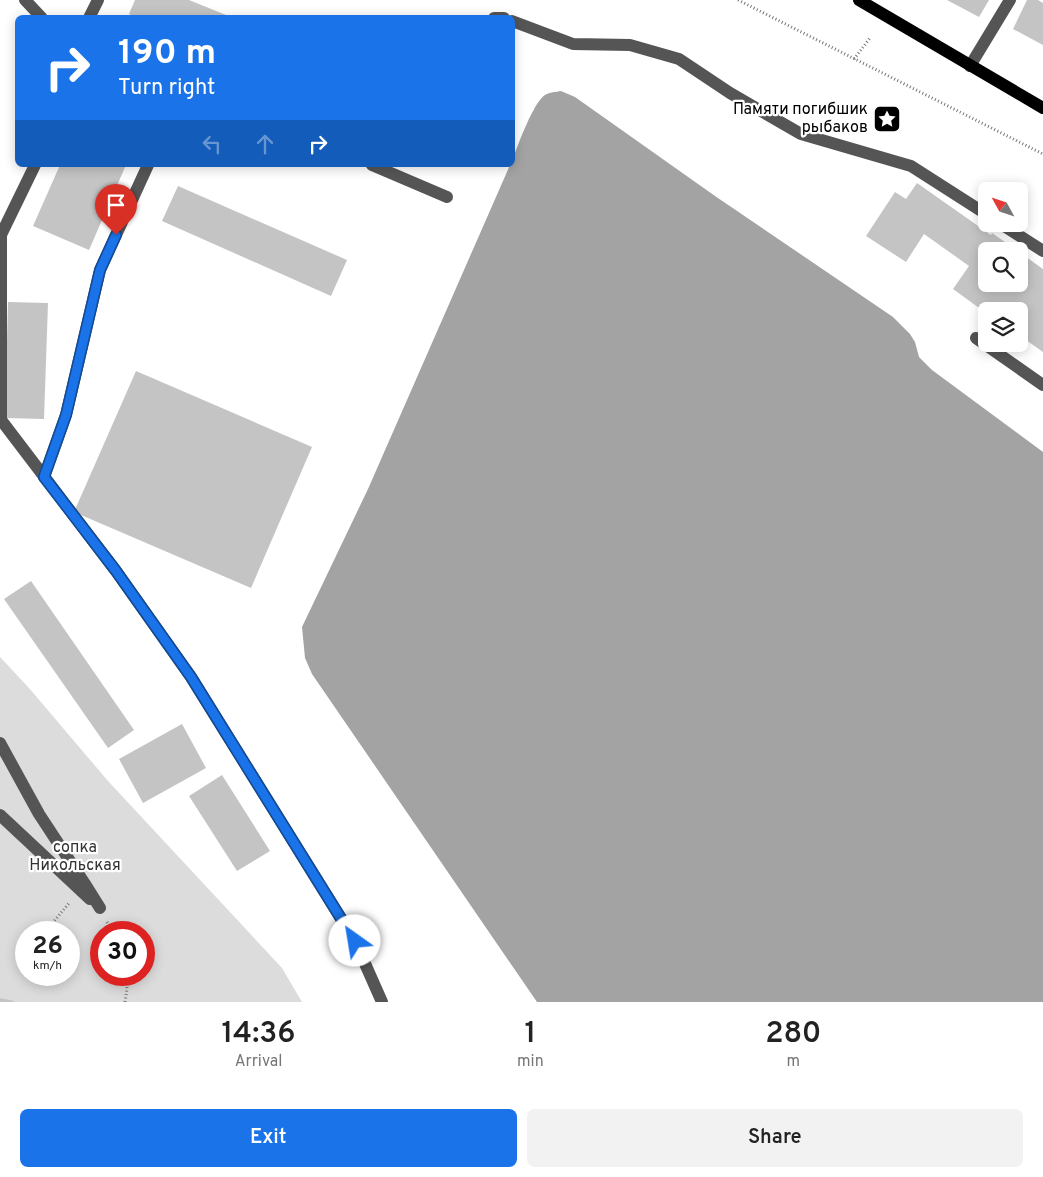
<!DOCTYPE html>
<meta charset="utf-8">
<style>
body{margin:0;font-family:Overpass,sans-serif;background:#f2f2f2;color:#222;height:100vh;display:flex;flex-direction:column;font-size:19px;white-space:nowrap}
*{box-sizing:border-box;margin:0}
p{font-size:16px;color:#767676}
.icon{flex:none;width:28px;height:28px;fill:none;stroke:currentColor;stroke-width:2;stroke-linecap:round;stroke-linejoin:round}
.map{position:relative;height:1002px;overflow:hidden}
.sheet{display:flex;flex-direction:column;background:#fff;flex:1}
.sheet>*{flex:none}
.banner{position:absolute;left:15px;top:15px;width:500px;height:152px;border-radius:8px;box-shadow:0 2px 12px #0003;background:#1a73e8;color:#fff;overflow:hidden}
.needle{width:32px;rotate:310deg}
.fabs{position:absolute;left:978px;top:182px;display:grid;gap:10px}
.fabs a{display:grid;place-items:center;width:50px;height:50px;border-radius:8px;background:#fff;box-shadow:0 2px 12px #0003;font-size:25px}
.speed{position:absolute;left:15px;top:921px;display:flex;gap:10px;font-size:25px;font-weight:700;text-align:center}
.speed>*{display:grid;place-content:center;width:65px;height:65px;border-radius:50%;background:#fff;box-shadow:0 2px 12px #0003;line-height:1}
.speed small{font-size:12px;font-weight:400}
.speed .limit{border:8px solid #d22;background:#fff;color:#111}
.pin{position:absolute;display:grid;place-items:center;width:42px;height:42px;color:#fff;margin:-51px -21px;border-radius:50% 50% 50% 0;rotate:-45deg;box-shadow:0 0 5px #0007}
.pin .icon{rotate:45deg}
.me{position:absolute;width:55px;margin:-28px;rotate:328deg;stroke-linejoin:round;filter:drop-shadow(0 0 4px #0008)}
.turn{display:flex;align-items:center;gap:18px;height:105px;padding:0 20px;font-size:22px}
.turn .icon{width:65px;height:65px;stroke-width:2.5}
.turn b{display:block;font-size:35px;line-height:42px}
.lanes{display:flex;align-items:center;height:48px;padding:0 20px;background:#0003;justify-content:center;gap:25px;direction:ltr}
.lanes .off{opacity:.35}
.eta{display:flex;justify-content:space-evenly;align-items:center;height:85px;text-align:center}
.eta b{font-size:30px;font-weight:600;line-height:35px}
.primary-button{display:flex;gap:10px;margin-top:auto;padding:10px 20px}
.primary-button a{flex:1;height:58px;border-radius:8px;background:#1a73e8;color:#fff;font-size:20px;font-weight:600;line-height:58px;text-align:center}
.primary-button a+a{background:#f2f2f2;color:#222}
.map>svg:first-child{display:block}
.green{fill:#dcdcdc;fill-rule:evenodd}
.water{fill:#a3a3a3}
.building{fill:#c4c4c4}
.lines{fill:none;stroke-linecap:round;stroke-linejoin:round}
.path{stroke:#777;stroke-width:3;stroke-dasharray:1 2.5;stroke-linecap:butt}
.minor{stroke:#555;stroke-width:12}
.major{stroke:#000;stroke-width:12}
.route-casing{stroke:#114b97;stroke-width:12}
.route{stroke:#1a73e8;stroke-width:9}
.labels{text-anchor:middle;dominant-baseline:central;stroke-width:4.5;stroke-linejoin:round;paint-order:stroke}
.poi-label{font-size:16px;fill:#000;stroke:#fff;text-anchor:end}
.park-label{font-size:16px;fill:#333;stroke:#fff}
</style>
<div class="map">
<svg width="1043" height="1002" viewBox="0 0 1043 1002">
<rect width="100%" height="100%" fill="#fff"/>
<!-- green -->
<path class="green" d="M0,657L29,688L108,781L282,968L302,1002H0ZM26,932H69V975H26ZM101,932H144V975H101Z"/>
<!-- water -->
<path class="water" d="M561,91L575,97L715,196L893,317L910,334L915,342L919,357L932,370L1043,452V1002H537L312,674L305,658L302,627L368,489L510,165H512L513,158C519,143 533,103 545,95C550,92 556,92 561,91Z"/>
<!-- building -->
<g class="building">
<path d="M135,0H189L231,17L137,18L129,14Z"/>
<path d="M947,0H989L979,17Z"/>
<path d="M1027,0H1038L1043,3V45L1013,29Z"/>
<path d="M60,165H126L89,250L33,226Z"/>
<path d="M917,183L991,235L992,233L1018,251H986V284H1019V252L1043,269V352L1019,335V311H986V313L953,289L969,266L924,234L906,262L866,236L895,192L906,199Z"/>
<path d="M178,186L347,260L331,296L162,221Z"/>
<path d="M8,302L48,303L44,419L5,418Z"/>
<path d="M136,371L312,447L251,588L74,512Z"/>
<path d="M31,581L134,730L108,748L4,599Z"/>
<path d="M182,724L206,768L143,803L119,759Z"/>
<path d="M222,775L270,851L237,871L189,796Z"/>
<path d="M0,998L14,1001V1002H0Z"/>
</g>
<g class="lines">
<!-- path -->
<g class="path">
<path d="M738,0L1043,154"/>
<path d="M854,59L870,38"/>
<path d="M107,922L114,932"/>
<path d="M50,926L70,902"/>
<path d="M125,1002L127,989L126,975"/>
</g>
<!-- minor -->
<g class="minor">
<path d="M25,0L42,18"/>
<path d="M89,18L98,0"/>
<path d="M494,18H504"/>
<path d="M512,21L573,44L630,45L679,59L730,93L801,134L911,166L986,214"/>
<path d="M970,66L1010,0"/>
<path d="M35,165L1,235V420L116,571L191,677L355,941L382,1002"/>
<path d="M372,165L447,197"/>
<path d="M1001,224L1043,251"/>
<path d="M976,338L1043,385"/>
<path d="M44,477L66,415L100,270L148,165"/>
<path d="M0,743L39,814L85,884L100,908"/>
<path d="M0,815L90,899"/>
</g>
<!-- major -->
<path class="major" d="M859,0L1043,108"/>
</g>
<g class="lines">
<!-- route casing -->
<g class="route-casing">
<path id="route" d="M116,235L100,270L66,415L44,477L116,571L191,677L355,941"/>
</g>
<!-- route -->
<use href="#route" class="route"/>
</g>
<!-- icons -->
<defs>
<g id="sight-square" transform="scale(1.4375)"><rect x="-9" y="-9" width="18" height="18" rx="4" fill="#000" stroke="#fff"/><path d="M0-6L1.8-2.2L6-1.7L2.9 1.2L3.7 5.4L0 3.3L-3.7 5.4L-2.9 1.2L-6-1.7L-1.8-2.2Z" fill="#fff"/></g>
</defs>
<g fill-rule="evenodd">
<use href="#sight-square" x="887" y="119"/>
</g>
<g class="labels">
<!-- poi labels -->
<g class="poi-label">
<text x="868" y="110">Памяти погибшик<tspan x="868" dy="18">рыбаков</tspan></text>
</g>
<!-- park labels -->
<g class="park-label">
<text x="75" y="848">сопка<tspan x="75" dy="18">Никольская</tspan></text>
</g>
</g>
</svg>
<div class="fabs">
<a><svg class="needle" viewBox="-14 -14 28 28"><path d="M0-13l5 13h-10z" fill="#e53935"/><path d="M0 13l5-13h-10z" fill="#767676"/></svg></a>
<a><svg class="icon" aria-label="search" viewBox="0 0 24 24"><circle cx="10" cy="10" r="6"/><path d="M15 15l6 6"/></svg></a>
<a><svg class="icon" aria-label="layers" viewBox="0 0 24 24"><path d="M12 4l9 5-9 5-9-5zM3 14l9 5 9-5"/></svg></a>
</div>
<div class="speed"><div>26<small>km/h</small></div><div class="limit">30</div></div>
<div class="pin" style="left:116px;top:235px;background:#d93025"><svg class="icon" aria-label="arrive" viewBox="0 0 24 24"><path d="M6 21V4h12l-3 4 3 4H6"/></svg></div>
<svg class="me" style="left:355px;top:941px" viewBox="-20 -20 40 40"><circle r="19" fill="#fff"/><path d="M0-13L10 11 0 6-10 11z" fill="#1a73e8"/></svg>
<div class="banner">
<div class="turn"><svg class="icon" aria-label="right" viewBox="0 0 24 24"><path d="M7 20v-9h11M14 6l5 5-5 5"/></svg><div><b>190 m</b>Turn right</div></div>
<div class="lanes"><svg class="icon off" aria-label="left" viewBox="0 0 24 24"><path d="M17 20v-9H6M10 6l-5 5 5 5"/></svg><svg class="icon off" aria-label="ahead" viewBox="0 0 24 24"><path d="M12 20V5M6 11l6-6 6 6"/></svg><svg class="icon" aria-label="right" viewBox="0 0 24 24"><path d="M7 20v-9h11M14 6l5 5-5 5"/></svg></div>
</div>
</div>
<section class="sheet">
<div class="eta">
<div><b>14:36</b><p>Arrival</p></div>
<div><b>1</b><p>min</p></div>
<div><b>280</b><p>m</p></div>
</div>
<div class="primary-button"><a>Exit</a><a>Share</a></div>
</section>
